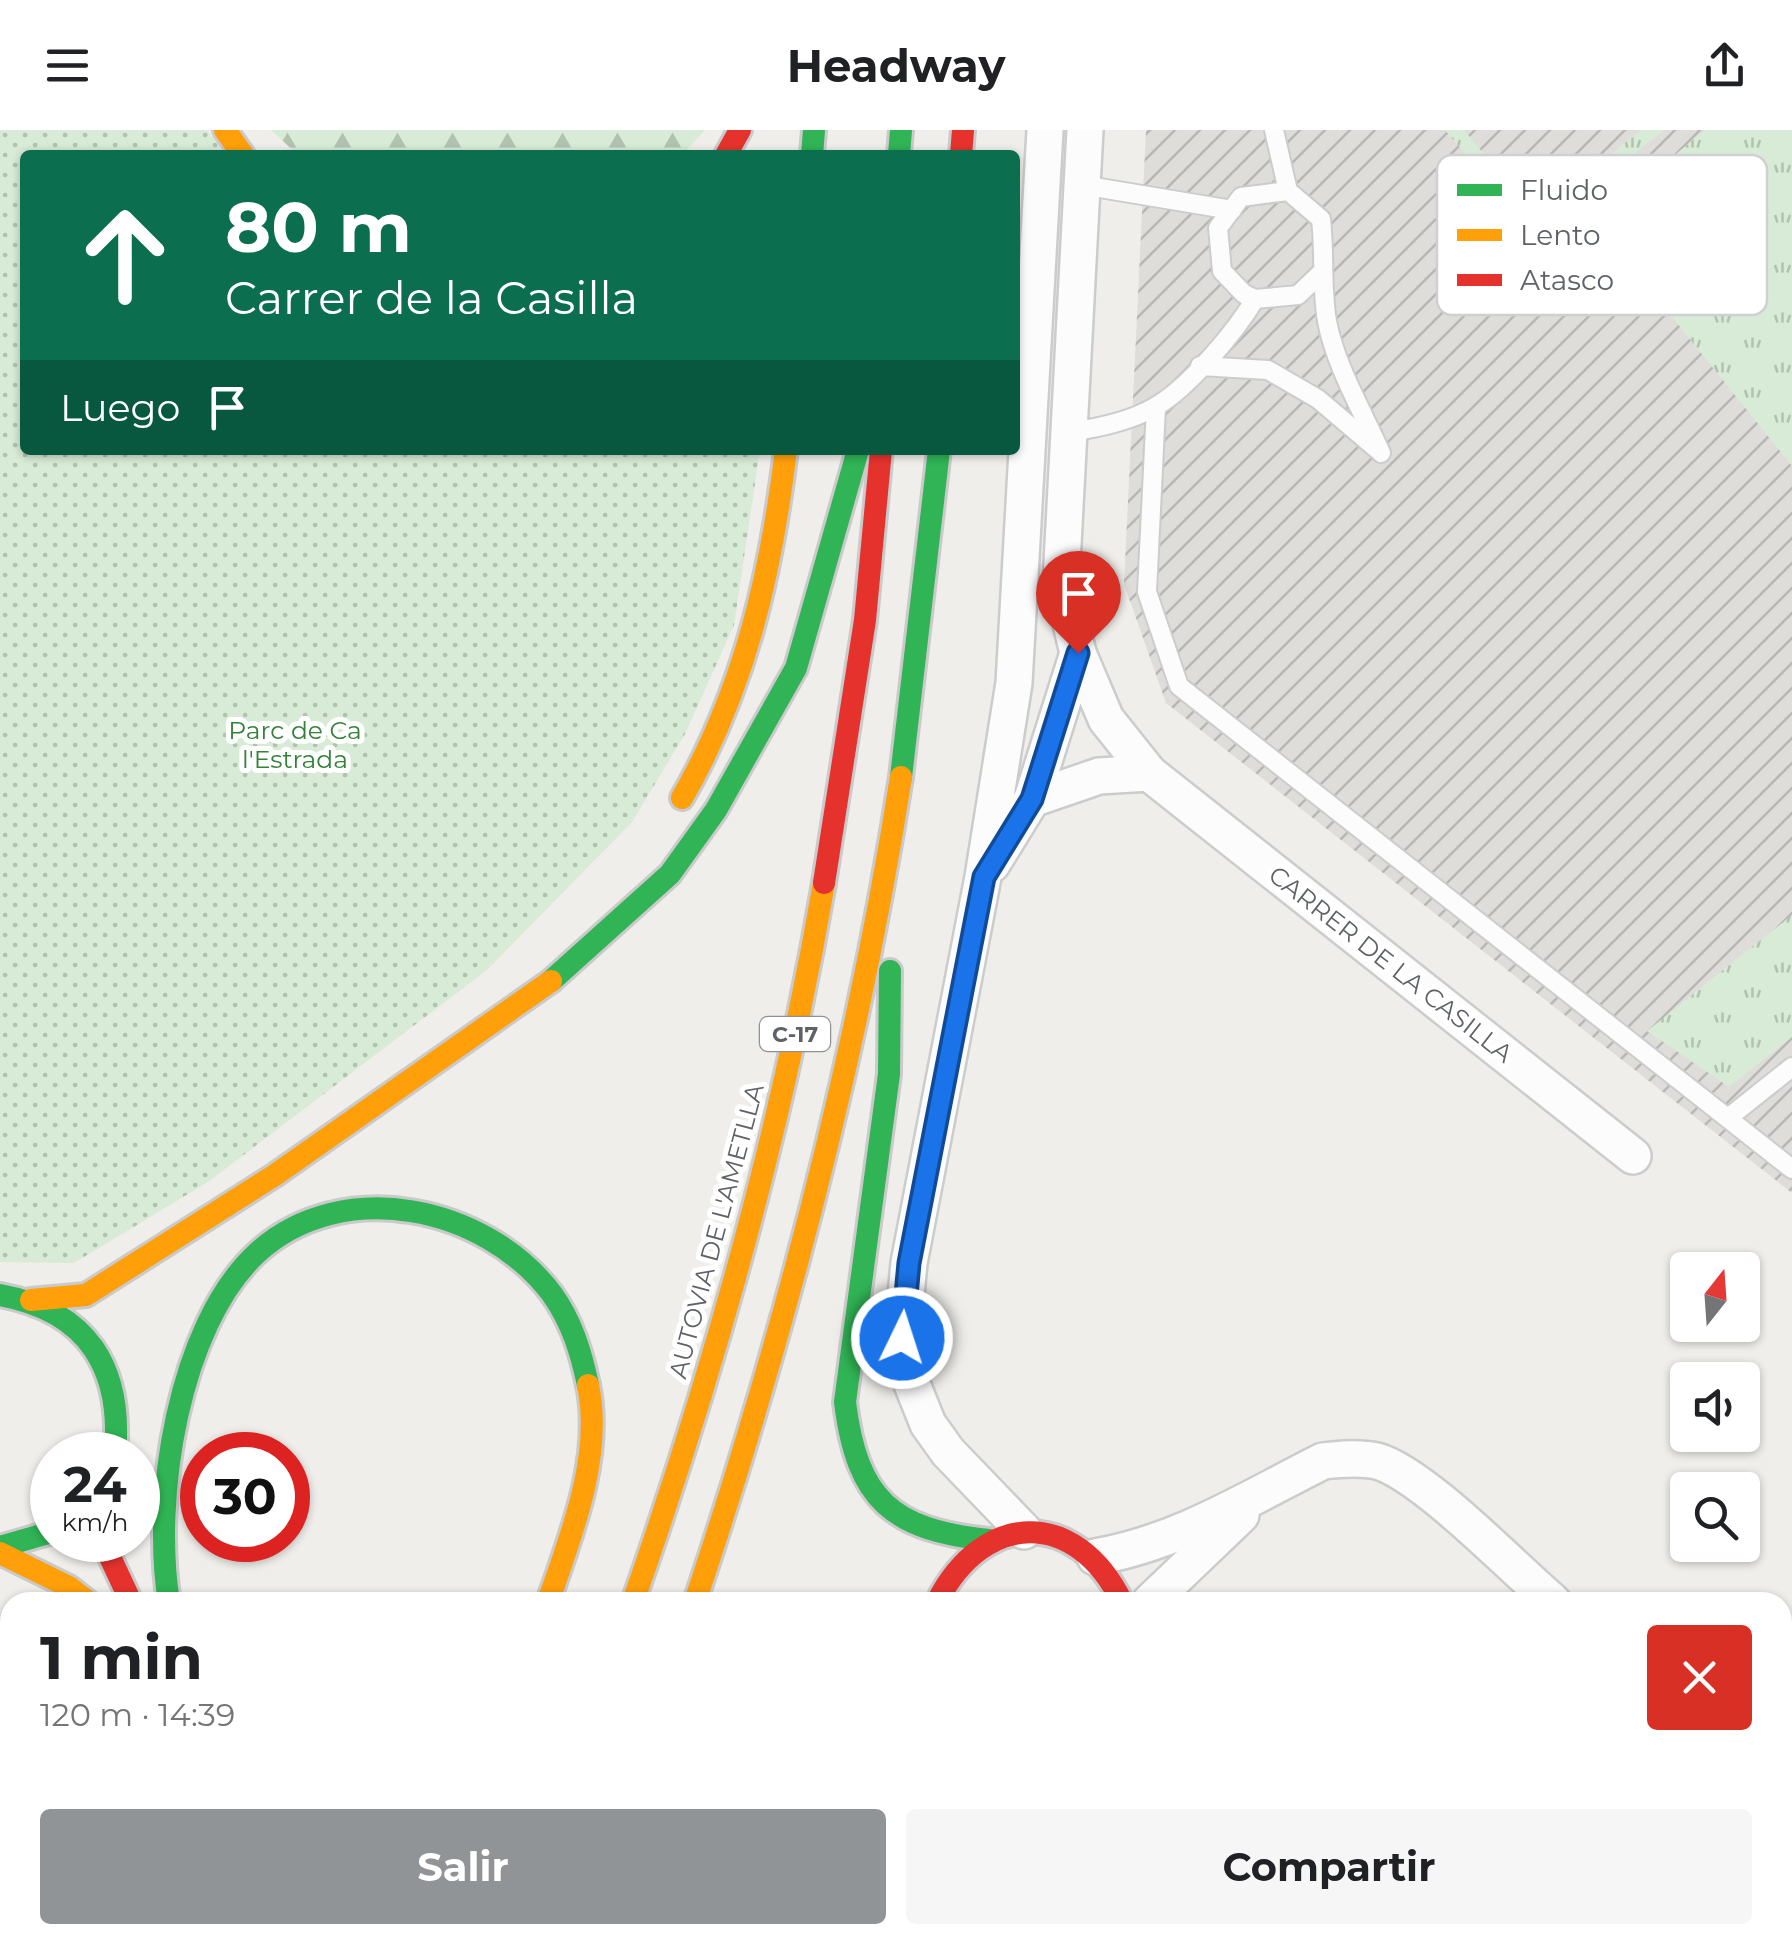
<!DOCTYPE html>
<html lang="es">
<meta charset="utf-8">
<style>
body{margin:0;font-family:Montserrat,sans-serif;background:#f6f6f6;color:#202124;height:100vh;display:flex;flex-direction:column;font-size:38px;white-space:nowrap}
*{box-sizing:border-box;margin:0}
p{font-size:32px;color:#757577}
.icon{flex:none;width:55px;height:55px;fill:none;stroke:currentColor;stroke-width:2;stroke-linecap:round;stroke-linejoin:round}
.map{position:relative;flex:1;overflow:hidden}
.panel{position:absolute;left:0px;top:1462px;width:1792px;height:352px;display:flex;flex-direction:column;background:#fff;border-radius:30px 30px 0 0;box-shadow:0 2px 8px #0004}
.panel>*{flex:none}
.banner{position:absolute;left:20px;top:20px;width:1000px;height:305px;border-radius:10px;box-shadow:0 2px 8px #0004;background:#0b6e4f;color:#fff;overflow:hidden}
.needle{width:65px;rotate:17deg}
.tools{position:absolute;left:1670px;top:1122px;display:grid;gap:20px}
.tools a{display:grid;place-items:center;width:90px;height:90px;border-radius:10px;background:#fff;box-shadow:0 2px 8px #0004;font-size:50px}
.speed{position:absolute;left:30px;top:1302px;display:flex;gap:20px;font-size:50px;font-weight:700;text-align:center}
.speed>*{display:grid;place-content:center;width:130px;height:130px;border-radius:50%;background:#fff;box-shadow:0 2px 8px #0004;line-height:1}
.speed small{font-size:25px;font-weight:400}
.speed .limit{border:15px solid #d22;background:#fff;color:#111}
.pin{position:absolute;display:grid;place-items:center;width:85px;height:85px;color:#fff;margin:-102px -42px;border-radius:50% 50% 50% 0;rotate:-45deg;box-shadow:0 0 10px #0007}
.pin .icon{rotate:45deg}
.me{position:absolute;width:110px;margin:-55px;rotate:4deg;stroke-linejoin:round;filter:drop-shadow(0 0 8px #0008)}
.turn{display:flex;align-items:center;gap:35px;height:210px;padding:0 40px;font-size:45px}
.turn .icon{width:130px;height:130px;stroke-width:2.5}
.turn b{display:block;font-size:70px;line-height:85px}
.then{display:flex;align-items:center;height:95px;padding:0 40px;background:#0003;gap:20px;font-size:38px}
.round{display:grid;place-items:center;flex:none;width:105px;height:105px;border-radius:10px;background:#f6f6f6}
.summary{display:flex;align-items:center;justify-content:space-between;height:170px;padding:0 40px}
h1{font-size:60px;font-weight:700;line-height:75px}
.button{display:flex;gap:20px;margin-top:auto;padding:20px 40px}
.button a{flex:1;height:115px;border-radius:10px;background:#919496;color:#fff;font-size:40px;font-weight:700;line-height:115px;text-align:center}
.button a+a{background:#f6f6f6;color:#202124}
header{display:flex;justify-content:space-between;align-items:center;height:130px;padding:0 40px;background:#fff;font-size:45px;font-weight:700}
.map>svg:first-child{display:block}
.commercial{fill:#f7f3e4}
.industrial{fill:url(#industrial-furrows)}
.grass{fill:url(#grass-tufts)}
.forest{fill:url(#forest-firs)}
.park{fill:url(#park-dots)}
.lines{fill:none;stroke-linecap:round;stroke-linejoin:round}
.lane-casing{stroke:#cbcccc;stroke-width:22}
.street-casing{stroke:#cbcccc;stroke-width:40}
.fast-casing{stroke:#cacacb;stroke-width:28}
.slow-casing{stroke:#cacacb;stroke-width:28}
.jam-casing{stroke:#cacacb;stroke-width:28}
.lane{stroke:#fdfcfc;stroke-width:18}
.street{stroke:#fdfcfc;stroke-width:35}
.fast{stroke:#30b455;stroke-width:22}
.slow{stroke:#ff9f0a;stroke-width:22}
.jam{stroke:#e5322d;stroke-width:22}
.route-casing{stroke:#114b97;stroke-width:25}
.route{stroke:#1a73e8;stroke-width:18}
.labels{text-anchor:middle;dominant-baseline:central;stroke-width:10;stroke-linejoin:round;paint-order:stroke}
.shield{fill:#fff;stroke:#8f9295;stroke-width:2.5}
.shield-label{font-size:22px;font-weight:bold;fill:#5f6368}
.park-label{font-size:25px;fill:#348238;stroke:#fff}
.street-label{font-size:25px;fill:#5f6368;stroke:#fff}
.key{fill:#fff;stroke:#cfd0d2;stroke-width:2.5}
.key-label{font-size:28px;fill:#5f6368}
</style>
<header><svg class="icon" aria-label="menu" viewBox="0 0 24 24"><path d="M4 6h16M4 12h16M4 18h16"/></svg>Headway<svg class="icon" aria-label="share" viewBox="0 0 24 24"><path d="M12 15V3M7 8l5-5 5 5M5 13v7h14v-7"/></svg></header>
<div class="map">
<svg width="1792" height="1814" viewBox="0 0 1792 1814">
<defs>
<pattern id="industrial-furrows" width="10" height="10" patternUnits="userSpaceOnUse" patternTransform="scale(2.5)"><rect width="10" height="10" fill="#dfddda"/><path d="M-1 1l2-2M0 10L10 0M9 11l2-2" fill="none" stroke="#b8b7b5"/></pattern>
<pattern id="grass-tufts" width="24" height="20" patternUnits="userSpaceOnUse" patternTransform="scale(2.5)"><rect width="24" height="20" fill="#d8ebd6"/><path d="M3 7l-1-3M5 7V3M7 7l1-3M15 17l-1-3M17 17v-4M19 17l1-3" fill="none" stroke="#b2c2b1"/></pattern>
<pattern id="forest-firs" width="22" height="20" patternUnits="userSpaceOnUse" patternTransform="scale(2.5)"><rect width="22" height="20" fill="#d8ebd6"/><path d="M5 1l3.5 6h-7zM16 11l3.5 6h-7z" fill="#b2c2b1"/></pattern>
<pattern id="park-dots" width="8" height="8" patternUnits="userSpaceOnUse" patternTransform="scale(2.5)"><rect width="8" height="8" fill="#d8ebd6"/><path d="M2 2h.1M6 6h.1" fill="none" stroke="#b2c2b1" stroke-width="1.8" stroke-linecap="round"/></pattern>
</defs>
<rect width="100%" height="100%" fill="#efeeea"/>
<!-- commercial -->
<path class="commercial" d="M0,1522L10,1523V1805H84V1814H0Z"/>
<!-- industrial -->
<path class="industrial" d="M1146,0H1792V1063L1166,573L1124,454Z"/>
<!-- grass -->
<g class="grass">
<path d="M1445,0H1464L1535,86L1641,0H1664L1548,94L1531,101Z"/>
<path d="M1705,0H1792V336L1618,120L1601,86Z"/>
<path d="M1792,785V907L1729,957L1647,901Z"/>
</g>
<!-- forest -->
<path class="forest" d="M271,0H705L682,25H298Z"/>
<!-- park -->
<path class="park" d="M0,0H207L225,25H25V320H760L734,495L685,604L632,692L487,840L208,1052L74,1133L0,1132Z"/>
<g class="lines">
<!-- lane casing -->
<g class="lane-casing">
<g id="lane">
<path d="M1274,0L1288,61"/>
<path d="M1082,55L1232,80"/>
<path d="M1321,143L1298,165L1255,169L1244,164L1222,141L1218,98L1241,67L1288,61L1321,89C1325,124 1321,155 1327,191C1335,235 1363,282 1381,323"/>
<path d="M1200,236L1268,240L1318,269L1378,320"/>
<path d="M1156,277L1147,462L1179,556L1792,1039"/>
<path d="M1070,302C1098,298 1128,292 1153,278C1187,260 1236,201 1255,169"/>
<path d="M1728,988L1792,937"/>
</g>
</g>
<!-- street casing -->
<g class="street-casing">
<g id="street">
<path d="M1085,0L1061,452L1078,523L1106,589L1149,643L1633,1026"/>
<path d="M1032,669L1078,523"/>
<path d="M992,734L1032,669L1099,646L1149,643"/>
<path d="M1024,1401L948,1322L928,1294L912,1254L902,1208L909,1133L983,747L1014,553L1045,0"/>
<path d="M1095,1427C1178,1413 1249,1368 1323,1331C1340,1329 1359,1327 1377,1331C1423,1344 1513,1438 1553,1472"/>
<path d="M1150,1472L1241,1385"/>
<path d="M1782,1716L1792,1705"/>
<path d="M1411,1814L1421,1805"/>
<path d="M1697,1814L1705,1805"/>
</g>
</g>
<!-- fast casing -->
<g class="fast-casing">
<g id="fast">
<path d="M812,25L814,0"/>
<path d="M899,25L901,0"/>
<path d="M901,647L939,320"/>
<path d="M890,841L889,944L845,1272C857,1370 892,1400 989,1410"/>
<path d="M551,851L670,744L716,680L796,538L858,320"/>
<path d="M0,1165C88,1181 123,1238 115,1325"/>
<path d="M0,1417L52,1402"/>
<path d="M169,1472C152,1370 178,1196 257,1123C342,1045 486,1076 552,1164C572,1192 581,1222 588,1255"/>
<path d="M355,1805L361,1814"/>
<path d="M1145,1805L1147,1814"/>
<path d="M422,1814L426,1805"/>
<path d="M595,1814L601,1805"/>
<path d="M1200,1814L1202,1805"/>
</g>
</g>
<!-- slow casing -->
<g class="slow-casing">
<g id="slow">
<path d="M225,0L243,25"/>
<path d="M682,668C745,559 771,444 786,320"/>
<path d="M31,1170L86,1165L275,1045L551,851"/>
<path d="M0,1423L69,1457L88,1472"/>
<path d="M548,1472C571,1406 603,1326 588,1255"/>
<path d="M633,1472C715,1238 782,998 824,753"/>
<path d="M695,1472C785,1202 857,928 901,647"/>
<path d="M496,1814L500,1805"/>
</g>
</g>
<!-- jam casing -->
<g class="jam-casing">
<g id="jam">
<path d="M726,25L740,0"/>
<path d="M961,25L963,0"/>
<path d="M824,753L865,490L881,320"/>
<path d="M102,1410L131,1472"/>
<path d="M937,1472C984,1380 1076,1378 1122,1472"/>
<path d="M206,1805V1814"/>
</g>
</g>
<!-- lane -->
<use href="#lane" class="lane"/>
<!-- street -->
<use href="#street" class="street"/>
<!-- fast -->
<use href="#fast" class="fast"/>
<!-- slow -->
<use href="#slow" class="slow"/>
<!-- jam -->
<use href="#jam" class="jam"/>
</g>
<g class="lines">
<!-- route casing -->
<g class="route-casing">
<path id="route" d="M902,1208L909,1133L984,747L1032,669L1078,523"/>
</g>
<!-- route -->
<use href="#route" class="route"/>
</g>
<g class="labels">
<!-- shield labels -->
<rect class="shield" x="760" y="887" width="70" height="34" rx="8"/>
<g class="shield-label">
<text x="795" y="904">C-17</text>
</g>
<!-- park labels -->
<g class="park-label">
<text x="295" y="600">Parc de Ca<tspan x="295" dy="29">l'Estrada</tspan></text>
</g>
<!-- street labels -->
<g class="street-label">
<text transform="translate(1391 834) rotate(38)">CARRER DE LA CASILLA</text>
<text transform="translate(716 1101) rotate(-75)">AUTOVIA DE L'AMETLLA</text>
</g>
</g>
<!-- legend -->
<rect x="1437" y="25" width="330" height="160" rx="15" class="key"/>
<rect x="1457" y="54" width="45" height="12" fill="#30b455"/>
<rect x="1457" y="99" width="45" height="12" fill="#ff9f0a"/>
<rect x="1457" y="144" width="45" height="12" fill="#e5322d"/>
<g class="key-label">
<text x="1520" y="70">Fluido</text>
<text x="1520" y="115">Lento</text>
<text x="1520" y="160">Atasco</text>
</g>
</svg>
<div class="tools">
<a><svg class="needle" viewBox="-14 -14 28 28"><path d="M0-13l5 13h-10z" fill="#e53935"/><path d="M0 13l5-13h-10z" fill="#757577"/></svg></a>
<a><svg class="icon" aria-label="sound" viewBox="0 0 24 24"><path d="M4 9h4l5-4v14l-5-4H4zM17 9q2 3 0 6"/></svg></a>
<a><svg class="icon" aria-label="search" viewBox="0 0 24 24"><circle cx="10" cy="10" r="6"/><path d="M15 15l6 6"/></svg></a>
</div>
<div class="speed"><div>24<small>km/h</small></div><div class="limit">30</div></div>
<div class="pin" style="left:1078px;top:523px;background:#d93025"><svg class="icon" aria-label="arrive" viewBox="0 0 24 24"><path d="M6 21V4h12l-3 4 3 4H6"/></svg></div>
<svg class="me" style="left:902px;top:1208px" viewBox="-20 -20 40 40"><circle r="17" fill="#1a73e8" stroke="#fff" stroke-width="3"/><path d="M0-11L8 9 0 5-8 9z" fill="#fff"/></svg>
<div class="banner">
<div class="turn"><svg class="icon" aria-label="ahead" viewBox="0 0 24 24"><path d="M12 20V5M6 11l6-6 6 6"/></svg><div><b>80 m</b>Carrer de la Casilla</div></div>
<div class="then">Luego<svg class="icon" aria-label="arrive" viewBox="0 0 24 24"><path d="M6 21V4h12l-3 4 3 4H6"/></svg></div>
</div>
<section class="panel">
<div class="summary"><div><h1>1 min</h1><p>120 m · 14:39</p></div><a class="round" style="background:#d93025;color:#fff"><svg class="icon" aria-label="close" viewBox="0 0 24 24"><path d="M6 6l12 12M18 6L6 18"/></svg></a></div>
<div class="button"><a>Salir</a><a>Compartir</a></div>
</section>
</div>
